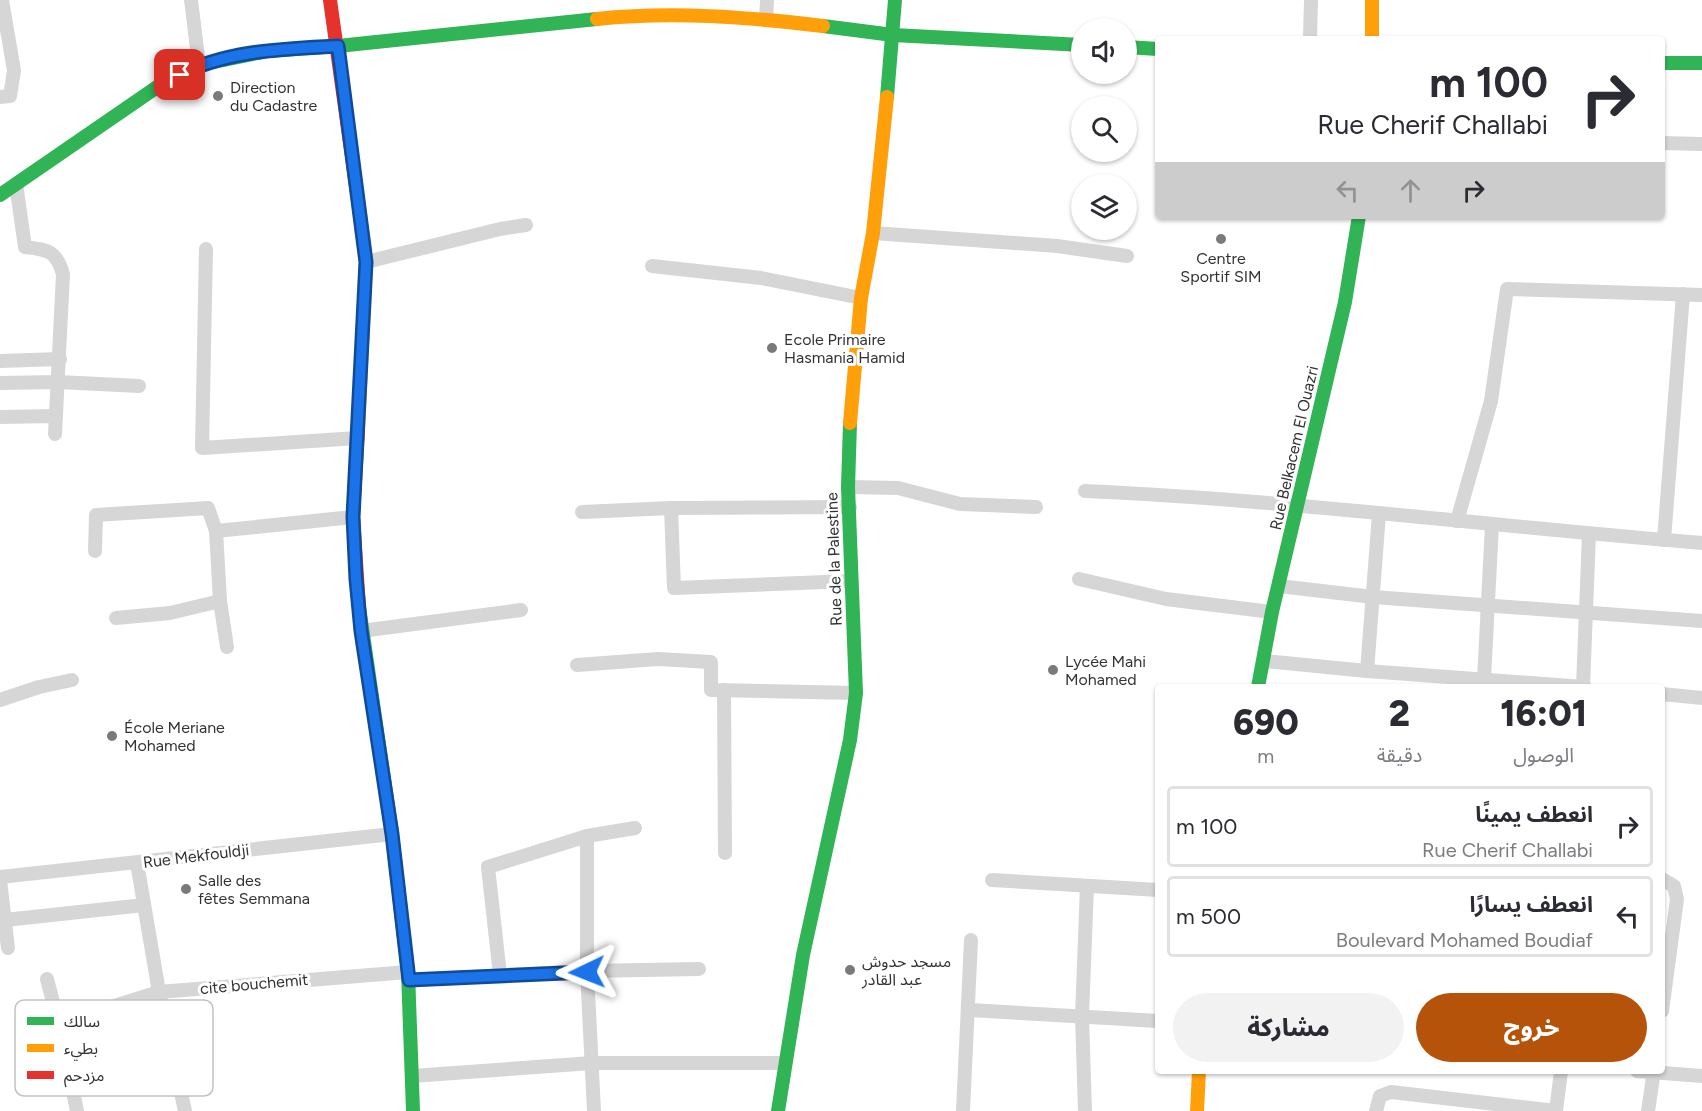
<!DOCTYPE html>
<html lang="ar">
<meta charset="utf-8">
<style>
body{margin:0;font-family:Figtree,"Noto Sans Arabic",sans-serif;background:#f2f2f3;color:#2b2b33;direction:rtl;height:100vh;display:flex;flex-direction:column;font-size:22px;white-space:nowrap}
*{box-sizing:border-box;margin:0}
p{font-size:20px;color:#7c7c81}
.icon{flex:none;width:33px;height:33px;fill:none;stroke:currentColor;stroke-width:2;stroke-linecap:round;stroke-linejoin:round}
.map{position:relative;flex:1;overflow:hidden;direction:ltr}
.side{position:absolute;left:1155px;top:684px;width:510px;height:390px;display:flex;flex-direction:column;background:#fff;border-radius:6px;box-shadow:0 2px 4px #0004;direction:rtl}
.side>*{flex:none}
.banner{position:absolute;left:1155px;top:36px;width:510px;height:183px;border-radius:6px;box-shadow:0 2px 4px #0004;direction:rtl;background:#fff;color:#2b2b33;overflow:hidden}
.tools{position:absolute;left:1071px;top:18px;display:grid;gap:12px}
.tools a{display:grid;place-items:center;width:66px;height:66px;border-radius:50%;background:#fff;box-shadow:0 2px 4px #0004;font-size:30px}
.pin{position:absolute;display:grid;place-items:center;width:51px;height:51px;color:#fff;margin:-26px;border-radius:12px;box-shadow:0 3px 9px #0006}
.me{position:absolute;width:66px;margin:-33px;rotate:268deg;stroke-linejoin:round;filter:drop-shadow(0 0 4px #0008)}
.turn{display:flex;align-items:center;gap:21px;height:126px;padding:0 18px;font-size:27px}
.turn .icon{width:78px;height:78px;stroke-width:2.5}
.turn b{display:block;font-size:42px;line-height:51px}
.lanes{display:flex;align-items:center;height:57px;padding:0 18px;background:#0003;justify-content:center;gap:30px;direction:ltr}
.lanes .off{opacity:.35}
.eta{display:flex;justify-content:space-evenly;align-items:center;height:102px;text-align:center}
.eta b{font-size:36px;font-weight:800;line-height:42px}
.action{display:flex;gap:12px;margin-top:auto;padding:12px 18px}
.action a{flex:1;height:69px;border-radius:36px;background:#b45309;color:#fff;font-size:24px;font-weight:800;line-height:69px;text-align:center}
.action a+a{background:#f2f2f3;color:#2b2b33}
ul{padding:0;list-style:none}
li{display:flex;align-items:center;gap:18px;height:81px;margin:0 12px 9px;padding:0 6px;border:3px solid #e1e1e2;border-radius:6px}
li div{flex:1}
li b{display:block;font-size:22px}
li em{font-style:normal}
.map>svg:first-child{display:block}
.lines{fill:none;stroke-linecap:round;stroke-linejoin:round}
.street{stroke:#d6d6d6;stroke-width:14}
.fast{stroke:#30b455;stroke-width:14}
.slow{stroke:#ff9f0a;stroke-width:14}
.jam{stroke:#e5322d;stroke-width:14}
.route-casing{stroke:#114b97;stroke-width:15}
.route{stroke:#1a73e8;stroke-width:10}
.poi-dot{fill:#7a7a7a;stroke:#fff;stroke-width:2}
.labels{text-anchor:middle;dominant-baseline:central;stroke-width:6;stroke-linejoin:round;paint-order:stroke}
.poi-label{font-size:16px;fill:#323232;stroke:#fff;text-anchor:start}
.street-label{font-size:16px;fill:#323232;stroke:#fff}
.key{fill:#fff;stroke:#c2c2c2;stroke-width:1.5}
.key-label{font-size:16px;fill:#323232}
</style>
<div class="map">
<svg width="1702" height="1111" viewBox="0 0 1702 1111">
<rect width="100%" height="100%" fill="#fff"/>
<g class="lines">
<!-- street -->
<g class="street">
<path d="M191,0L199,65"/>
<path d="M766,19L767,0"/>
<path d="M1310,39L1311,0"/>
<path d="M0,97L10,96L14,71L2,0"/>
<path d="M1662,143L1702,144"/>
<path d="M16,184L25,247C48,250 56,250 63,274L55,434"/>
<path d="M873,233L1057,246L1127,256"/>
<path d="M206,249L202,448L358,438"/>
<path d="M366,262L500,229L526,225"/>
<path d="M652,266L761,278L861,298"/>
<path d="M0,361L60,359"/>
<path d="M0,383L58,382L139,386"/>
<path d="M0,417L56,416"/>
<path d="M848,487L898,488L960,504L1036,507"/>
<path d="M1085,491C1291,500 1496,527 1702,543"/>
<path d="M671,508L674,588L851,581"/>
<path d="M582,512L671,508L850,507"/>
<path d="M1457,521L1491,401L1507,289L1702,295"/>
<path d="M216,531L353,517"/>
<path d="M1664,540L1683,294"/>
<path d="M95,551L96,515L208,508L216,531L220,601L227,647"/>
<path d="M1079,579L1166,599L1272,612"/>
<path d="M1279,586L1373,597L1702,621"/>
<path d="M116,618L170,613L220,601"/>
<path d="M361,631L521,610"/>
<path d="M1264,661L1367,671L1585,687"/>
<path d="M577,665L658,659L711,662V690L856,693"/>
<path d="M1367,671L1379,514"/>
<path d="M1484,679L1492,525"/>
<path d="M1583,687L1589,534"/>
<path d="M724,690L725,853"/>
<path d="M1662,694L1702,698"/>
<path d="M0,700L39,687L72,680"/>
<path d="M587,836V971L594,1111"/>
<path d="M137,863L159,992L185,1111"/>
<path d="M0,877L392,834"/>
<path d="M1662,879L1674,886L1677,899L1662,1011"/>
<path d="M0,880L8,948"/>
<path d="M992,880L1158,890"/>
<path d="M5,920L144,905"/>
<path d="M500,975L488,867L587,836L635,828"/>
<path d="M47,979L59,1025L77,1111"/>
<path d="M409,980L587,971L699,969"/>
<path d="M969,1010L1158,1021"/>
<path d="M34,1031L159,992L408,972"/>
<path d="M1637,1071L1702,1076"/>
<path d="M412,1076L592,1063H785"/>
<path d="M963,1111L971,940"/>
<path d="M1085,1111L1082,1016L1087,886"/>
<path d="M1376,1111L1380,1096L1391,1092L1556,1111"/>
<path d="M1556,1111L1561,1071"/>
<path d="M1648,1111L1654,1071"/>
</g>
<!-- fast -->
<g class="fast">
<path d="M823,26L893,35L1082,45"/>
<path d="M1126,47L1158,49"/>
<path d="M1662,63H1702"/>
<path d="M887,97L895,0"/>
<path d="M0,195L160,85L199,65L267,51L338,46L597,19"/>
<path d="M359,607L392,834L408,972L413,1111"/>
<path d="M1258,687L1272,612L1345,302L1359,216"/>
<path d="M778,1111L803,955L850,740L856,693L848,487L850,423"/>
</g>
<!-- slow -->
<g class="slow">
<path d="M1372,0V39"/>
<path d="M597,19C672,11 748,17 823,26"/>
<path d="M850,423L861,298L873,233L887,97"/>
<path d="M358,429L366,262L358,200"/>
<path d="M1197,1111L1199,1071"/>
</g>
<!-- jam -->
<g class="jam">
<path d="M330,0L358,200"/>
<path d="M358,429L353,517L359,607"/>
</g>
</g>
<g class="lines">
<!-- route casing -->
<g class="route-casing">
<path id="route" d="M180,75C227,50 285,49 338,46L366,262L353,517L356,579L361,631L392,834L409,980L587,972"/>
</g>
<!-- route -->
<use href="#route" class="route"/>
</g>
<!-- markers -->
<g class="poi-dot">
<circle cx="218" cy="96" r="6"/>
<circle cx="1221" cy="239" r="6"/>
<circle cx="772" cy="348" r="6"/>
<circle cx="1053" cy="670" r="6"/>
<circle cx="112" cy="736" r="6"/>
<circle cx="186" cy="889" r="6"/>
<circle cx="850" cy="970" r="6"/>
</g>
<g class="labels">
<!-- poi labels -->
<g class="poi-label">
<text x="230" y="87">Direction<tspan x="230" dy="18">du Cadastre</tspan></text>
<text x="1221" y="258" text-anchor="middle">Centre<tspan x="1221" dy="18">Sportif SIM</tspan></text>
<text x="784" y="339">Ecole Primaire<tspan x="784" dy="18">Hasmania Hamid</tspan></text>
<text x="1065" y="661">Lycée Mahi<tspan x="1065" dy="18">Mohamed</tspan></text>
<text x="124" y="727">École Meriane<tspan x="124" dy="18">Mohamed</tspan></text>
<text x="198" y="880">Salle des<tspan x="198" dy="18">fêtes Semmana</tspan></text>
<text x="862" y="961">مسجد حدوش<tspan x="862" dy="18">عبد القادر</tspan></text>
</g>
<!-- street labels -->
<g class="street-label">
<text transform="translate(1294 448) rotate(-77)">Rue Belkacem El Ouazri</text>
<text transform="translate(834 559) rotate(-92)">Rue de la Palestine</text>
<text transform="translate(196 856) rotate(-7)">Rue Mekfouldji</text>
<text transform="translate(254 984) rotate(-5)">cite bouchemit</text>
</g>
</g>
<!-- legend -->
<rect x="15" y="1000" width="198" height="96" rx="9" class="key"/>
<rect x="27" y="1017" width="27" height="8" fill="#30b455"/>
<rect x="27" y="1044" width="27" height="8" fill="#ff9f0a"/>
<rect x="27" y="1071" width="27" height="8" fill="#e5322d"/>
<g class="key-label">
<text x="64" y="1027">سالك</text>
<text x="64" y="1054">بطيء</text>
<text x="64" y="1081">مزدحم</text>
</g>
</svg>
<div class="tools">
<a><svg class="icon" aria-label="sound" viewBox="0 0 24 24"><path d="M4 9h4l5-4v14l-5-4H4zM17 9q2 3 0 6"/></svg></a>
<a><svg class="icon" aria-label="search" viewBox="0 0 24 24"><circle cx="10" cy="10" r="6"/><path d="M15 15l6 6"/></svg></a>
<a><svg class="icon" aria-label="layers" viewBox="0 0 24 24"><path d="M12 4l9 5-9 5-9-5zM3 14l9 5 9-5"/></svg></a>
</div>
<div class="pin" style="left:180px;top:75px;background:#d93025"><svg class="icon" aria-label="arrive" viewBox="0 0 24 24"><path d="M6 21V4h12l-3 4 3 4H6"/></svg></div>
<svg class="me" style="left:587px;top:972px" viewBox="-20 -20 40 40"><path d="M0-17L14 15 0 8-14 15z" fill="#1a73e8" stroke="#fff" stroke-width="4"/></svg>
<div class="banner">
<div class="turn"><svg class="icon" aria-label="right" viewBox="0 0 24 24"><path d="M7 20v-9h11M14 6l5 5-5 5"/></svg><div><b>100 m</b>Rue Cherif Challabi</div></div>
<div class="lanes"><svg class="icon off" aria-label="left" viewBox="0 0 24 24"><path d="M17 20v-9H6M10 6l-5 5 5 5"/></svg><svg class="icon off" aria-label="ahead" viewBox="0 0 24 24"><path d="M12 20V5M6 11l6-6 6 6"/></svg><svg class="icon" aria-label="right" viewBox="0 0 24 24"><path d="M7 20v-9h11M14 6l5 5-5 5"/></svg></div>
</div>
<section class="side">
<div class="eta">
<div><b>16:01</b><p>الوصول</p></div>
<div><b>2</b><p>دقيقة</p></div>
<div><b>690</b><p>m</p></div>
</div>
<ul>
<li><svg class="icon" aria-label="right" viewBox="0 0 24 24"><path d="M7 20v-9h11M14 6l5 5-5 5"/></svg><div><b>انعطف يمينًا</b><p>Rue Cherif Challabi</p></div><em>100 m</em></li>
<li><svg class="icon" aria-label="left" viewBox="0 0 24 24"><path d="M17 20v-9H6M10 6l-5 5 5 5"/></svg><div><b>انعطف يسارًا</b><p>Boulevard Mohamed Boudiaf</p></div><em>500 m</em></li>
</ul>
<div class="action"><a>خروج</a><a>مشاركة</a></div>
</section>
</div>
